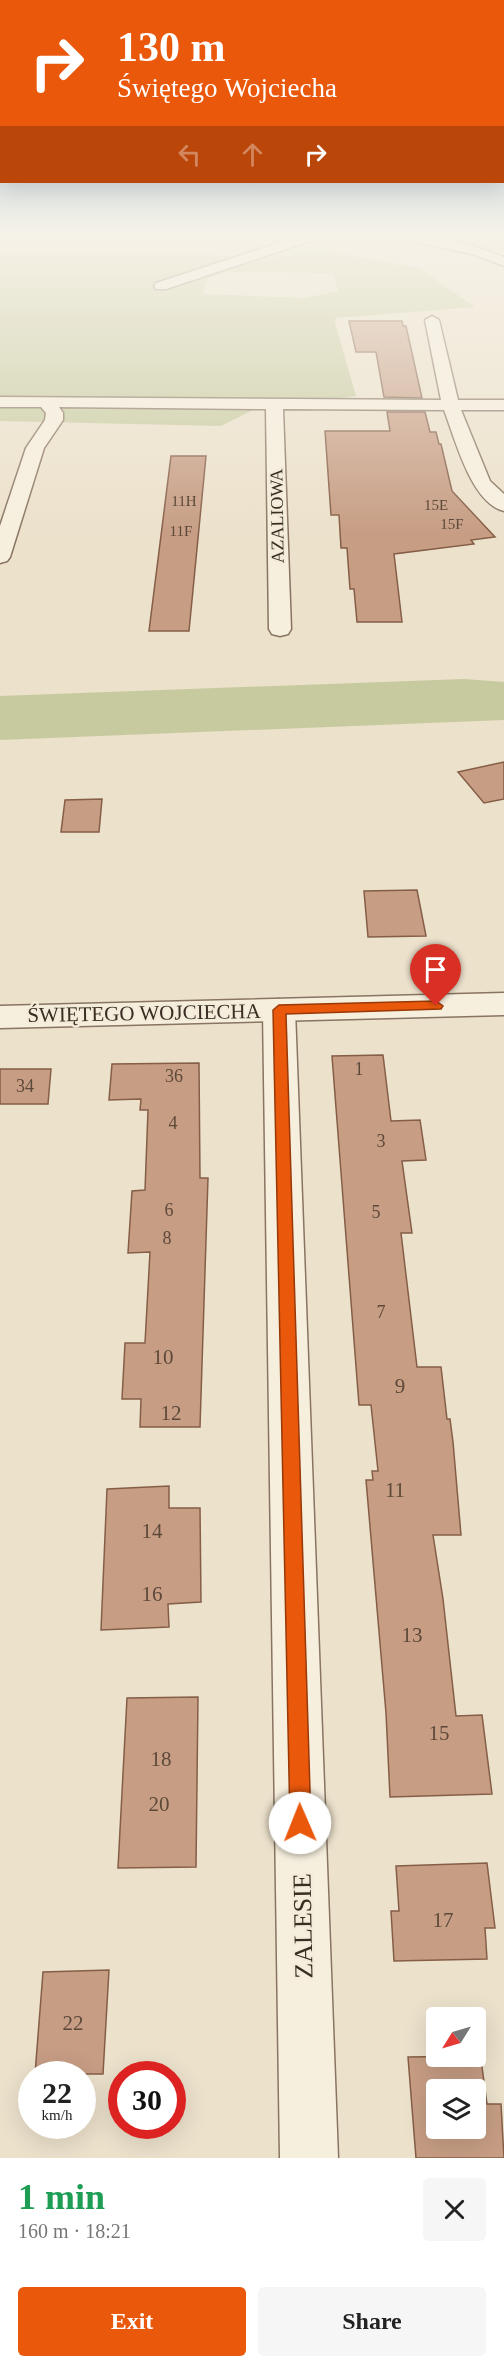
<!DOCTYPE html>
<meta charset="utf-8">
<style>
body{margin:0;font-family:Georgia,serif;background:#f6f6f6;color:#222;height:100vh;display:flex;flex-direction:column;font-size:22px;white-space:nowrap}
*{box-sizing:border-box;margin:0}
p{font-size:20px;color:#767676}
.icon{flex:none;width:33px;height:33px;fill:none;stroke:currentColor;stroke-width:2;stroke-linecap:round;stroke-linejoin:round}
.map{position:relative;height:2158px;overflow:hidden}
.side{display:flex;flex-direction:column;background:#fff;flex:1}
.side>*{flex:none}
.guide{position:absolute;left:0px;top:0px;width:504px;height:183px;box-shadow:0 6px 24px #0002;background:#ea580c;color:#fff;overflow:hidden}
.needle{width:39px;rotate:233deg}
.controls{position:absolute;left:426px;top:2007px;display:grid;gap:12px}
.controls a{display:grid;place-items:center;width:60px;height:60px;border-radius:6px;background:#fff;box-shadow:0 6px 24px #0002;font-size:30px}
.speed{position:absolute;left:18px;top:2061px;display:flex;gap:12px;font-size:30px;font-weight:700;text-align:center}
.speed>*{display:grid;place-content:center;width:78px;height:78px;border-radius:50%;background:#fff;box-shadow:0 6px 24px #0002;line-height:1}
.speed small{font-size:15px;font-weight:400}
.speed .limit{border:9px solid #d22;background:#fff;color:#111}
.pin{position:absolute;display:grid;place-items:center;width:51px;height:51px;color:#fff;margin:-62px -26px;border-radius:50% 50% 50% 0;rotate:-45deg;box-shadow:0 0 6px #0007}
.pin .icon{rotate:45deg}
.me{position:absolute;width:66px;margin:-33px;rotate:359deg;stroke-linejoin:round;filter:drop-shadow(0 0 4px #0008)}
.turn{display:flex;align-items:center;gap:21px;height:126px;padding:0 18px;font-size:27px}
.turn .icon{width:78px;height:78px;stroke-width:2.5}
.turn b{display:block;font-size:42px;line-height:51px}
.lanes{display:flex;align-items:center;height:57px;padding:0 18px;background:#0003;justify-content:center;gap:30px;direction:ltr}
.lanes .off{opacity:.35}
.round{display:grid;place-items:center;flex:none;width:63px;height:63px;border-radius:6px;background:#f6f6f6}
.summary{display:flex;align-items:center;justify-content:space-between;height:102px;padding:0 18px}
h1{font-size:36px;font-weight:800;line-height:45px;color:#1e9e55}
.action{display:flex;gap:12px;margin-top:auto;padding:12px 18px}
.action a{flex:1;height:69px;border-radius:6px;background:#ea580c;color:#fff;font-size:24px;font-weight:800;line-height:69px;text-align:center}
.action a+a{background:#f6f6f6;color:#222}
.map>svg:first-child{display:block}
.green{fill:#c7ca9f;fill-rule:evenodd}
.building{fill:#c79d84;stroke:#855e48;stroke-width:1.5;fill-rule:evenodd}
.lines{fill:none;stroke-linecap:round;stroke-linejoin:round}
.minor-casing{stroke:#887460;stroke-width:3}
.tertiary-casing{stroke:#887460;stroke-width:3}
.minor{fill:#f7efde;fill-rule:evenodd}
.tertiary{fill:#f7efde;fill-rule:evenodd}
.route{fill:#ea580c;stroke:#983908;stroke-width:1.5}
.labels{text-anchor:middle;dominant-baseline:central;stroke-width:5;stroke-linejoin:round;paint-order:stroke}
.far-number-label{font-size:15px;fill:#5d493a}
.far-street-label{font-size:18px;fill:#3a2d22;stroke:#f4ecda}
.number-label{font-size:18px;fill:#5d493a}
.street-label{font-size:21px;fill:#3a2d22;stroke:#f4ecda}
.near-number-label{font-size:21px;fill:#5d493a}
.near-street-label{font-size:26px;fill:#3a2d22;stroke:#f4ecda}
</style>
<div class="map">
<svg width="504" height="2158" viewBox="0 0 504 2158">
<rect width="100%" height="100%" fill="#ece1cb"/>
<!-- green -->
<g class="green">
<path d="M139,233H302L249,252L226,245V240L138,241Z"/>
<path d="M413,233H504V252Z"/>
<path d="M306,247L419,268L475,307L336,318L335,323L356,396L259,407L221,426L0,421V254L154,253L270,257ZM226,272L333,273L338,291L305,298L203,294L208,278Z"/>
<path d="M464,679L504,682V720L0,740V696Z"/>
</g>
<!-- building -->
<g class="building">
<path d="M349,321H402L403,326H406L422,398L384,397L376,352H356Z"/>
<path d="M387,412H425L430,432H436L439,444H441L452,491L495,537L471,540L474,544L394,554L402,622H357L354,589H350L347,548H341L339,515H331L325,431H390Z"/>
<path d="M171,456H206L189,631H149Z"/>
<path d="M504,762V799L484,803L458,772Z"/>
<path d="M102,799L99,832H61L65,800Z"/>
<path d="M417,890L426,936L368,937L364,891Z"/>
<path d="M383,1055L391,1121L420,1120L426,1160L402,1161L412,1233H401L417,1367H441L447,1419H450L453,1442L461,1535H433L443,1599L456,1716L482,1715L492,1794L390,1797L386,1713L366,1480H373L372,1471H378L371,1405H359L332,1056Z"/>
<path d="M199,1063L200,1178H208L200,1427H140L141,1399H122L125,1343H145L150,1252L128,1253L132,1191L145,1190L148,1110H140L141,1099L109,1100L112,1064Z"/>
<path d="M0,1069H51L48,1104H0Z"/>
<path d="M169,1486V1508H200L201,1602L168,1604L169,1627L101,1630L107,1489Z"/>
<path d="M198,1697L196,1867L118,1868L127,1698Z"/>
<path d="M487,1863L495,1928H485L487,1959L394,1961L391,1911H399L396,1866Z"/>
<path d="M109,1970L103,2074H35L43,1972Z"/>
<path d="M476,2052H480L487,2104H501L504,2158H416L408,2057L476,2056ZM436,2090H476V2128H436Z"/>
</g>
<g class="lines">
<!-- minor casing -->
<g class="minor-casing">
<g id="minor">
<path d="M309,233H328L326,236L166,289H156L154,286L156,283Z"/>
<path d="M390,233C428,233 468,243 504,257V266L475,255L392,236Z"/>
<path d="M432,316L439,320L458,400H504V410H461L490,481L504,494V511C471,503 455,438 444,410L283,409L291,629L288,634L280,636L272,634L269,629L266,409L59,407L63,413V420L44,448L10,557L7,561L0,563V526L26,448L45,420L46,413L41,407H0V397L441,400L425,320Z"/>
<path d="M279,999L290,1002L295,1010L338,2158H280L263,1010L268,1002Z"/>
</g>
</g>
<!-- tertiary casing -->
<g class="tertiary-casing">
<path id="tertiary" d="M504,993V1015L0,1028V1006Z"/>
</g>
<!-- minor -->
<use href="#minor" class="minor"/>
<!-- tertiary -->
<use href="#tertiary" class="tertiary"/>
</g>
<!-- sky -->
<linearGradient id="sky" x2="0" y2="1"><stop stop-color="#8fb9d6"/><stop offset="0.44" stop-color="#f6f2e8"/><stop offset="1" stop-color="#f6f2e8" stop-opacity="0"/></linearGradient>
<rect width="504" height="535" fill="url(#sky)"/>
<!-- route -->
<path class="route" d="M436,1001L443,1006L441,1009L286,1014L311,1823L308,1831L300,1834L293,1831L290,1823L273,1010L279,1005Z"/>
<g class="labels">
<!-- far-number labels -->
<g class="far-number-label">
<text x="184" y="501">11H</text>
<text x="436" y="505">15E</text>
<text x="452" y="524">15F</text>
<text x="181" y="531">11F</text>
</g>
<!-- far-street labels -->
<g class="far-street-label">
<text transform="translate(277 516) rotate(-91)">AZALIOWA</text>
</g>
<!-- number labels -->
<g class="number-label">
<text x="359" y="1069">1</text>
<text x="174" y="1076">36</text>
<text x="25" y="1086">34</text>
<text x="173" y="1123">4</text>
<text x="381" y="1141">3</text>
<text x="169" y="1210">6</text>
<text x="376" y="1212">5</text>
<text x="167" y="1238">8</text>
<text x="381" y="1312">7</text>
</g>
<!-- street labels -->
<g class="street-label">
<text transform="translate(144 1013) rotate(-1)">ŚWIĘTEGO WOJCIECHA</text>
</g>
<!-- near-number labels -->
<g class="near-number-label">
<text x="163" y="1357">10</text>
<text x="400" y="1386">9</text>
<text x="171" y="1413">12</text>
<text x="395" y="1490">11</text>
<text x="152" y="1531">14</text>
<text x="152" y="1594">16</text>
<text x="412" y="1635">13</text>
<text x="439" y="1733">15</text>
<text x="161" y="1759">18</text>
<text x="159" y="1804">20</text>
<text x="443" y="1920">17</text>
<text x="73" y="2023">22</text>
</g>
<!-- near-street labels -->
<g class="near-street-label">
<text transform="translate(303 1926) rotate(-91)">ZALESIE</text>
</g>
</g>
</svg>
<div class="controls">
<a><svg class="needle" viewBox="-14 -14 28 28"><path d="M0-13l5 13h-10z" fill="#e53935"/><path d="M0 13l5-13h-10z" fill="#767676"/></svg></a>
<a><svg class="icon" aria-label="layers" viewBox="0 0 24 24"><path d="M12 4l9 5-9 5-9-5zM3 14l9 5 9-5"/></svg></a>
</div>
<div class="speed"><div>22<small>km/h</small></div><div class="limit">30</div></div>
<div class="pin" style="left:436px;top:1006px;background:#d93025"><svg class="icon" aria-label="arrive" viewBox="0 0 24 24"><path d="M6 21V4h12l-3 4 3 4H6"/></svg></div>
<svg class="me" style="left:300px;top:1823px" viewBox="-20 -20 40 40"><circle r="19" fill="#fff"/><path d="M0-13L10 11 0 6-10 11z" fill="#ea580c"/></svg>
<div class="guide">
<div class="turn"><svg class="icon" aria-label="right" viewBox="0 0 24 24"><path d="M7 20v-9h11M14 6l5 5-5 5"/></svg><div><b>130 m</b>Świętego Wojciecha</div></div>
<div class="lanes"><svg class="icon off" aria-label="left" viewBox="0 0 24 24"><path d="M17 20v-9H6M10 6l-5 5 5 5"/></svg><svg class="icon off" aria-label="ahead" viewBox="0 0 24 24"><path d="M12 20V5M6 11l6-6 6 6"/></svg><svg class="icon" aria-label="right" viewBox="0 0 24 24"><path d="M7 20v-9h11M14 6l5 5-5 5"/></svg></div>
</div>
</div>
<section class="side">
<div class="summary"><div><h1>1 min</h1><p>160 m · 18:21</p></div><a class="round"><svg class="icon" aria-label="close" viewBox="0 0 24 24"><path d="M6 6l12 12M18 6L6 18"/></svg></a></div>
<div class="action"><a>Exit</a><a>Share</a></div>
</section>
